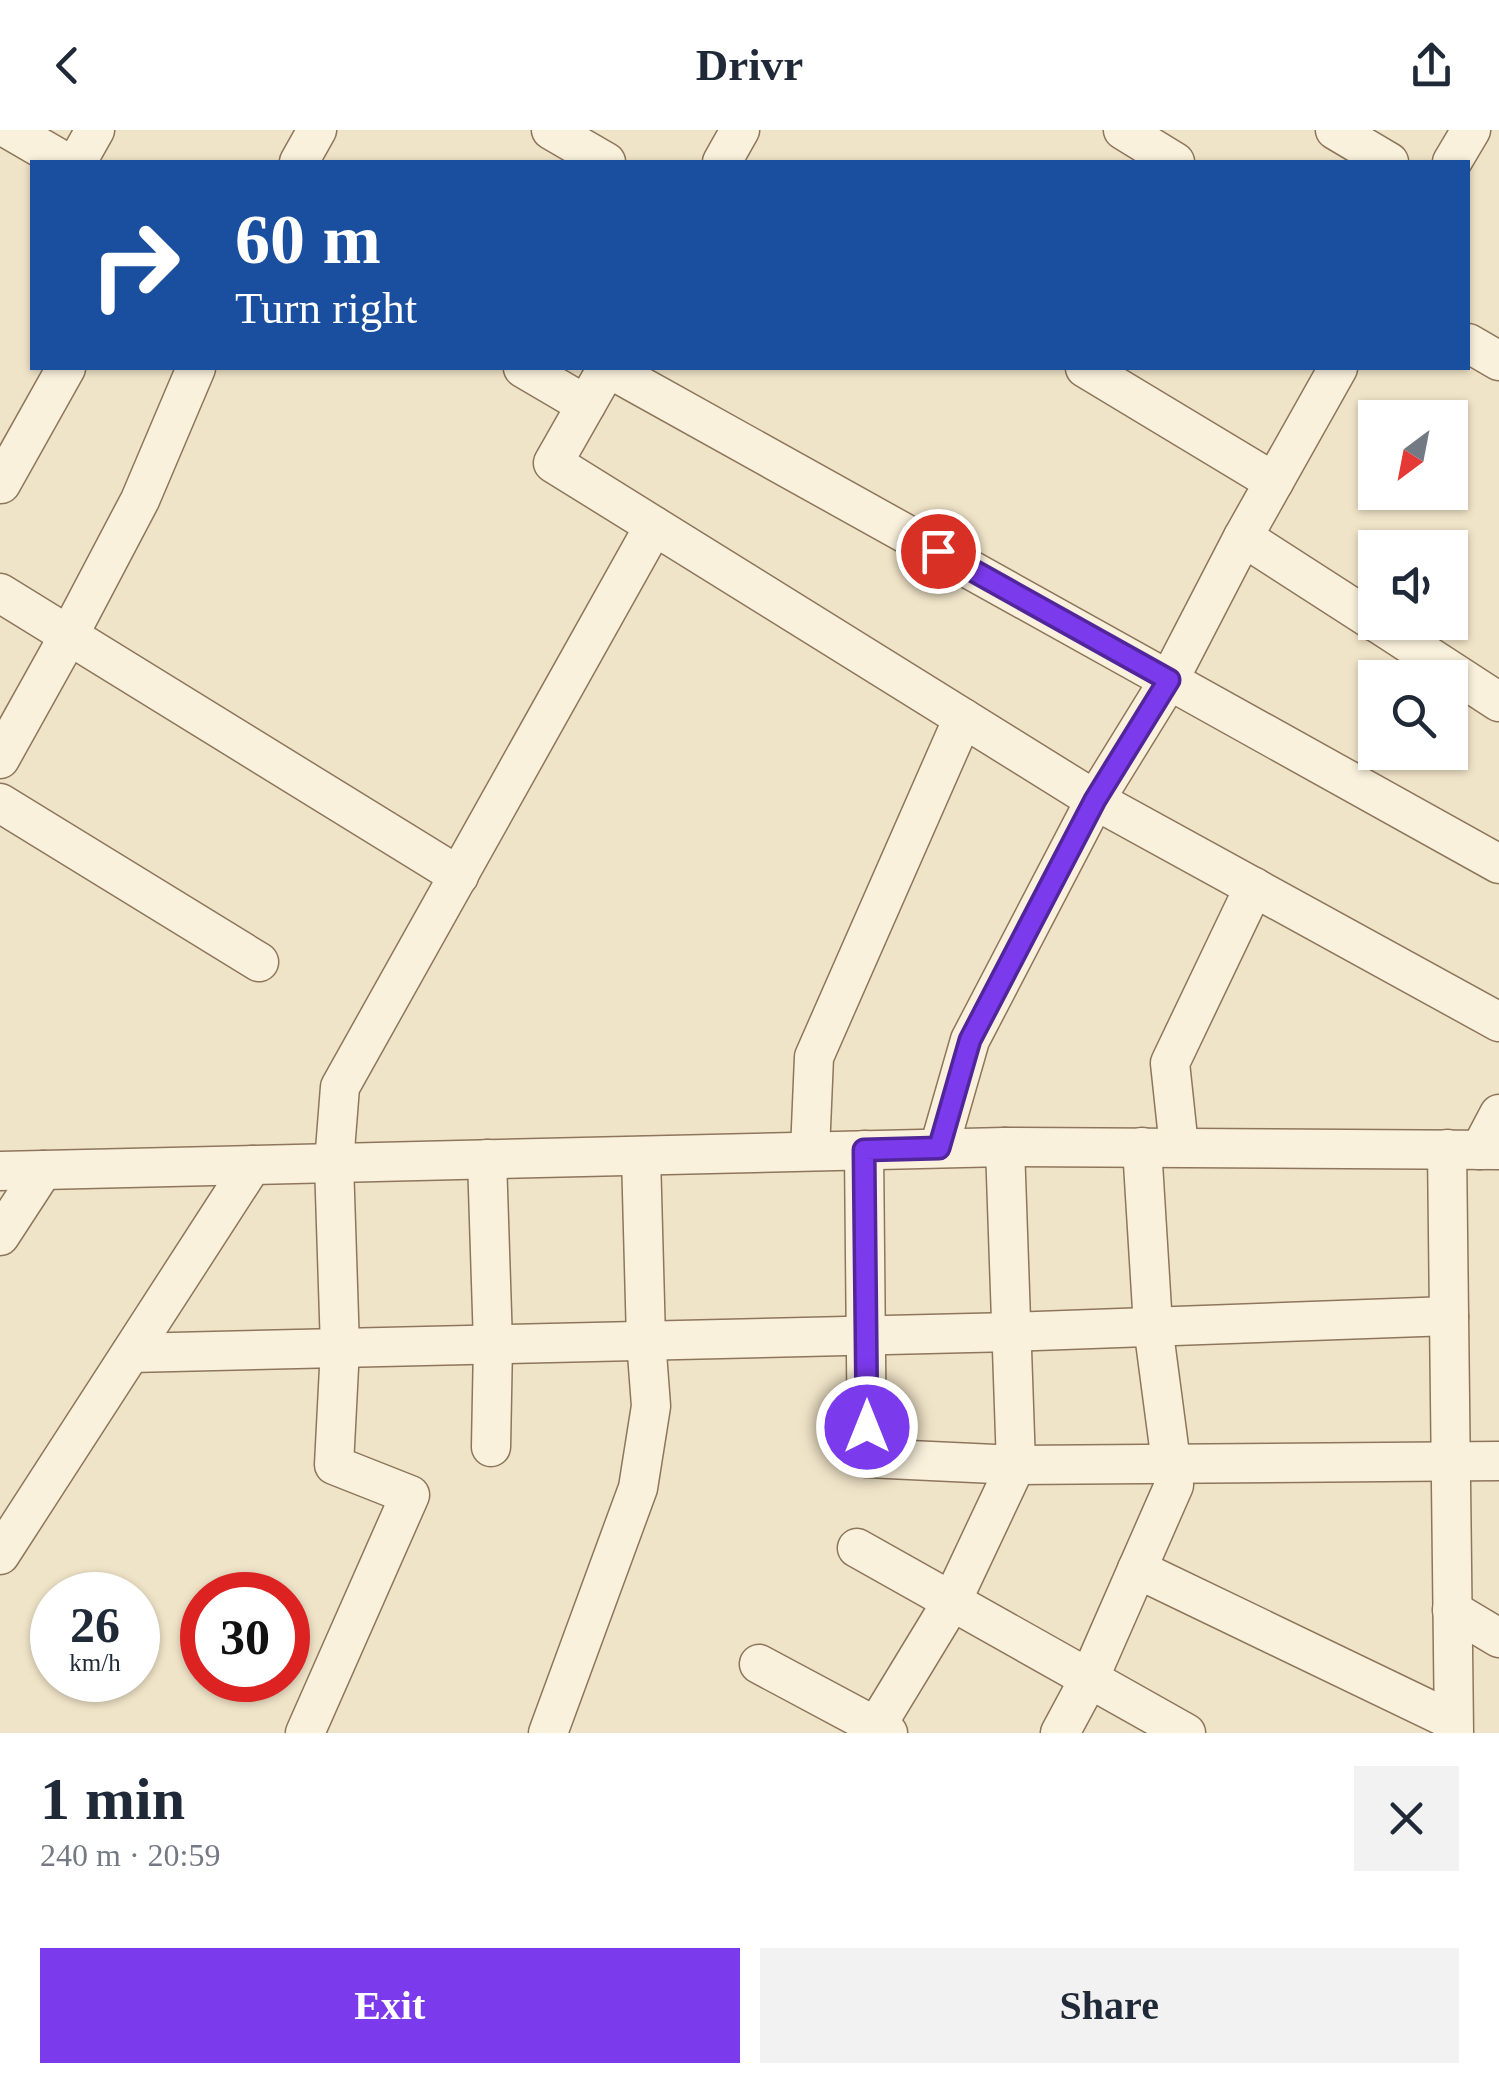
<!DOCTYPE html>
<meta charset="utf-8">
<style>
body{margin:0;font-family:Georgia,serif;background:#f2f2f3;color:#1f2937;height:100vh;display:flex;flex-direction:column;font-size:38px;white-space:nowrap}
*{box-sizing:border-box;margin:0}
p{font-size:32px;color:#747a83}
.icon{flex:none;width:55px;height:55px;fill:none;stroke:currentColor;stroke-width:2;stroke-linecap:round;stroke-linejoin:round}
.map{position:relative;height:1603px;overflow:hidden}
.panel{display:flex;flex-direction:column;background:#fff;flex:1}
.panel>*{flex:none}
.banner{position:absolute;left:30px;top:30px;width:1440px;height:210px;border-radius:0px;box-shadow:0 2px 8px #0004;background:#1a4fa0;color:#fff;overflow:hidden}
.needle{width:65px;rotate:212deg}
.tools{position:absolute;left:1358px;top:270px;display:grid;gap:20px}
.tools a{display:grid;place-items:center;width:110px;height:110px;border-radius:0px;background:#fff;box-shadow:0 2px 8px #0004;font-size:50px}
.speed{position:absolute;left:30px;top:1442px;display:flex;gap:20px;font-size:50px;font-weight:700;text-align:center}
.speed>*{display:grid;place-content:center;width:130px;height:130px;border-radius:50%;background:#fff;box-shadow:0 2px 8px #0004;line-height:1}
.speed small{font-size:25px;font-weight:400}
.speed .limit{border:15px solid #d22;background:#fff;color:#111}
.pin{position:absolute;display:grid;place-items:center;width:85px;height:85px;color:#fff;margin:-42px;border:5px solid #fff;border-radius:50%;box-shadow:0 2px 10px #0007}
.me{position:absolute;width:110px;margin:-55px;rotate:0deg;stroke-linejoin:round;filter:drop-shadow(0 0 8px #0008)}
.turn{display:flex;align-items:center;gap:35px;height:210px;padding:0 40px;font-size:45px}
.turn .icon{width:130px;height:130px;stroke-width:2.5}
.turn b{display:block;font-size:70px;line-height:85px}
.round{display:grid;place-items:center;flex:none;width:105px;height:105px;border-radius:0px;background:#f2f2f3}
.headline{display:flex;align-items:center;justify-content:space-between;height:170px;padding:0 40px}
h1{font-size:60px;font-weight:600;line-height:75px}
.primary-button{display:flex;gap:20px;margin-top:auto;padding:20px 40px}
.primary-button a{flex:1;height:115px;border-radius:0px;background:#7c3aed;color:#fff;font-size:40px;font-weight:600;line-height:115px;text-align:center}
.primary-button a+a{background:#f2f2f3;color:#1f2937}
header{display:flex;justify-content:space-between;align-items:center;height:130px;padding:0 40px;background:#fff;font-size:45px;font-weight:600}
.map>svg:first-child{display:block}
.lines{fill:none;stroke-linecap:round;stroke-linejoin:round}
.minor-casing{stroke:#8d765c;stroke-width:41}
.minor{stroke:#faf1dc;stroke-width:38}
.route-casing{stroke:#51269a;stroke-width:25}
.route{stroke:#7c3aed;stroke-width:18}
</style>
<header><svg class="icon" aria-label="back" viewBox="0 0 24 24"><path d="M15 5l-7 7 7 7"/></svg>Drivr<svg class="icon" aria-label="share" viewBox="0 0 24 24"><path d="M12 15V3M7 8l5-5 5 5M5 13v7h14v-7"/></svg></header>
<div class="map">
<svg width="1499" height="1603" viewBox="0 0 1499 1603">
<rect width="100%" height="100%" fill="#f0e4c8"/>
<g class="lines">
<!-- minor casing -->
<g class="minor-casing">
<g id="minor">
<path d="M10,0L65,32"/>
<path d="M551,0L606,32"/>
<path d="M1123,0L1175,32"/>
<path d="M1335,0L1389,32"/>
<path d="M77,32L95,0"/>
<path d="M299,32L317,0"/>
<path d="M722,32L740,0"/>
<path d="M1452,32L1471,0"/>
<path d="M1468,213L1499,231"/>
<path d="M523,238L586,275"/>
<path d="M607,238L553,333L1095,670L970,910L939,1018"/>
<path d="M608,238L1499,734"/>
<path d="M1085,238L1274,352"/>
<path d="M1338,238L1243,407L1169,550L1095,670L1499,892"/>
<path d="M1,354L66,238"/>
<path d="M1243,407L1375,492"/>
<path d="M0,463L459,746"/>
<path d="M1376,492L1499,572"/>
<path d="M0,629L69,505L140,370L196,238"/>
<path d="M0,673L259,832"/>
<path d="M1179,1017L1170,933L1254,757"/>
<path d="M1447,1019L1454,1603"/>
<path d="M864,1020L867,1328L1016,1335L1499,1331"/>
<path d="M1480,1020L1499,984"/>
<path d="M810,1021L814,927L963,588"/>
<path d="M487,1029L493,1214L491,1317"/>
<path d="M0,1041L1005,1017L1499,1020"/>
<path d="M0,1106L43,1040"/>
<path d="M131,1223L1012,1202L1449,1186"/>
<path d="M857,1418L1186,1603"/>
<path d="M0,1425L252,1035"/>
<path d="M1137,1439L1453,1591"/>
<path d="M1452,1480L1499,1508"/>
<path d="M759,1534L888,1603"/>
<path d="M305,1603L410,1365L334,1335L340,1218L334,1033L340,957L654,396"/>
<path d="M548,1603L638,1358L651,1276L646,1210L641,1026"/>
<path d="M872,1603L951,1473L1016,1335L1005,1017"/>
<path d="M1060,1603L1089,1549L1174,1355L1153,1196L1142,1017"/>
</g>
</g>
<!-- minor -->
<use href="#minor" class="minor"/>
</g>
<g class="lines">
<!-- route casing -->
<g class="route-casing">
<path id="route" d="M867,1297L864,1020L939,1018L970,910L1095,670L1169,550L938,421"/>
</g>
<!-- route -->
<use href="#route" class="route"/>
</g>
</svg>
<div class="tools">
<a><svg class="needle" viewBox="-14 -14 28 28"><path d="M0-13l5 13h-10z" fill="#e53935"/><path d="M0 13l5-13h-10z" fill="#747a83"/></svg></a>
<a><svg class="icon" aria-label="sound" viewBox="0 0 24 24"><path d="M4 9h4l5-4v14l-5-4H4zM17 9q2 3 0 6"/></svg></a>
<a><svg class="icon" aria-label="search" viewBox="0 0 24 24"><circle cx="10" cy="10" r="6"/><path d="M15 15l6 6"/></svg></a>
</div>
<div class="speed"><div>26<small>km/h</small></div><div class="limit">30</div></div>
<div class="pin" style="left:938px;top:421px;background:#d93025"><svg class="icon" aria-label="arrive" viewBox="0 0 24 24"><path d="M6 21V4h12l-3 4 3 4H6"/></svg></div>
<svg class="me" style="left:867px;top:1297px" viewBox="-20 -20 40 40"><circle r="17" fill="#7c3aed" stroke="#fff" stroke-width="3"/><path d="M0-11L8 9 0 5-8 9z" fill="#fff"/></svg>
<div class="banner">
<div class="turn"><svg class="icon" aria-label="right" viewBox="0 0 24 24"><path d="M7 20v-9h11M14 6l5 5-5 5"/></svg><div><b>60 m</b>Turn right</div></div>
</div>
</div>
<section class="panel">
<div class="headline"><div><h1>1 min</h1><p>240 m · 20:59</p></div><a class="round"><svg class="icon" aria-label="close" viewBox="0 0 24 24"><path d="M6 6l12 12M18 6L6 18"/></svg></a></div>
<div class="primary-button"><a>Exit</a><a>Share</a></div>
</section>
